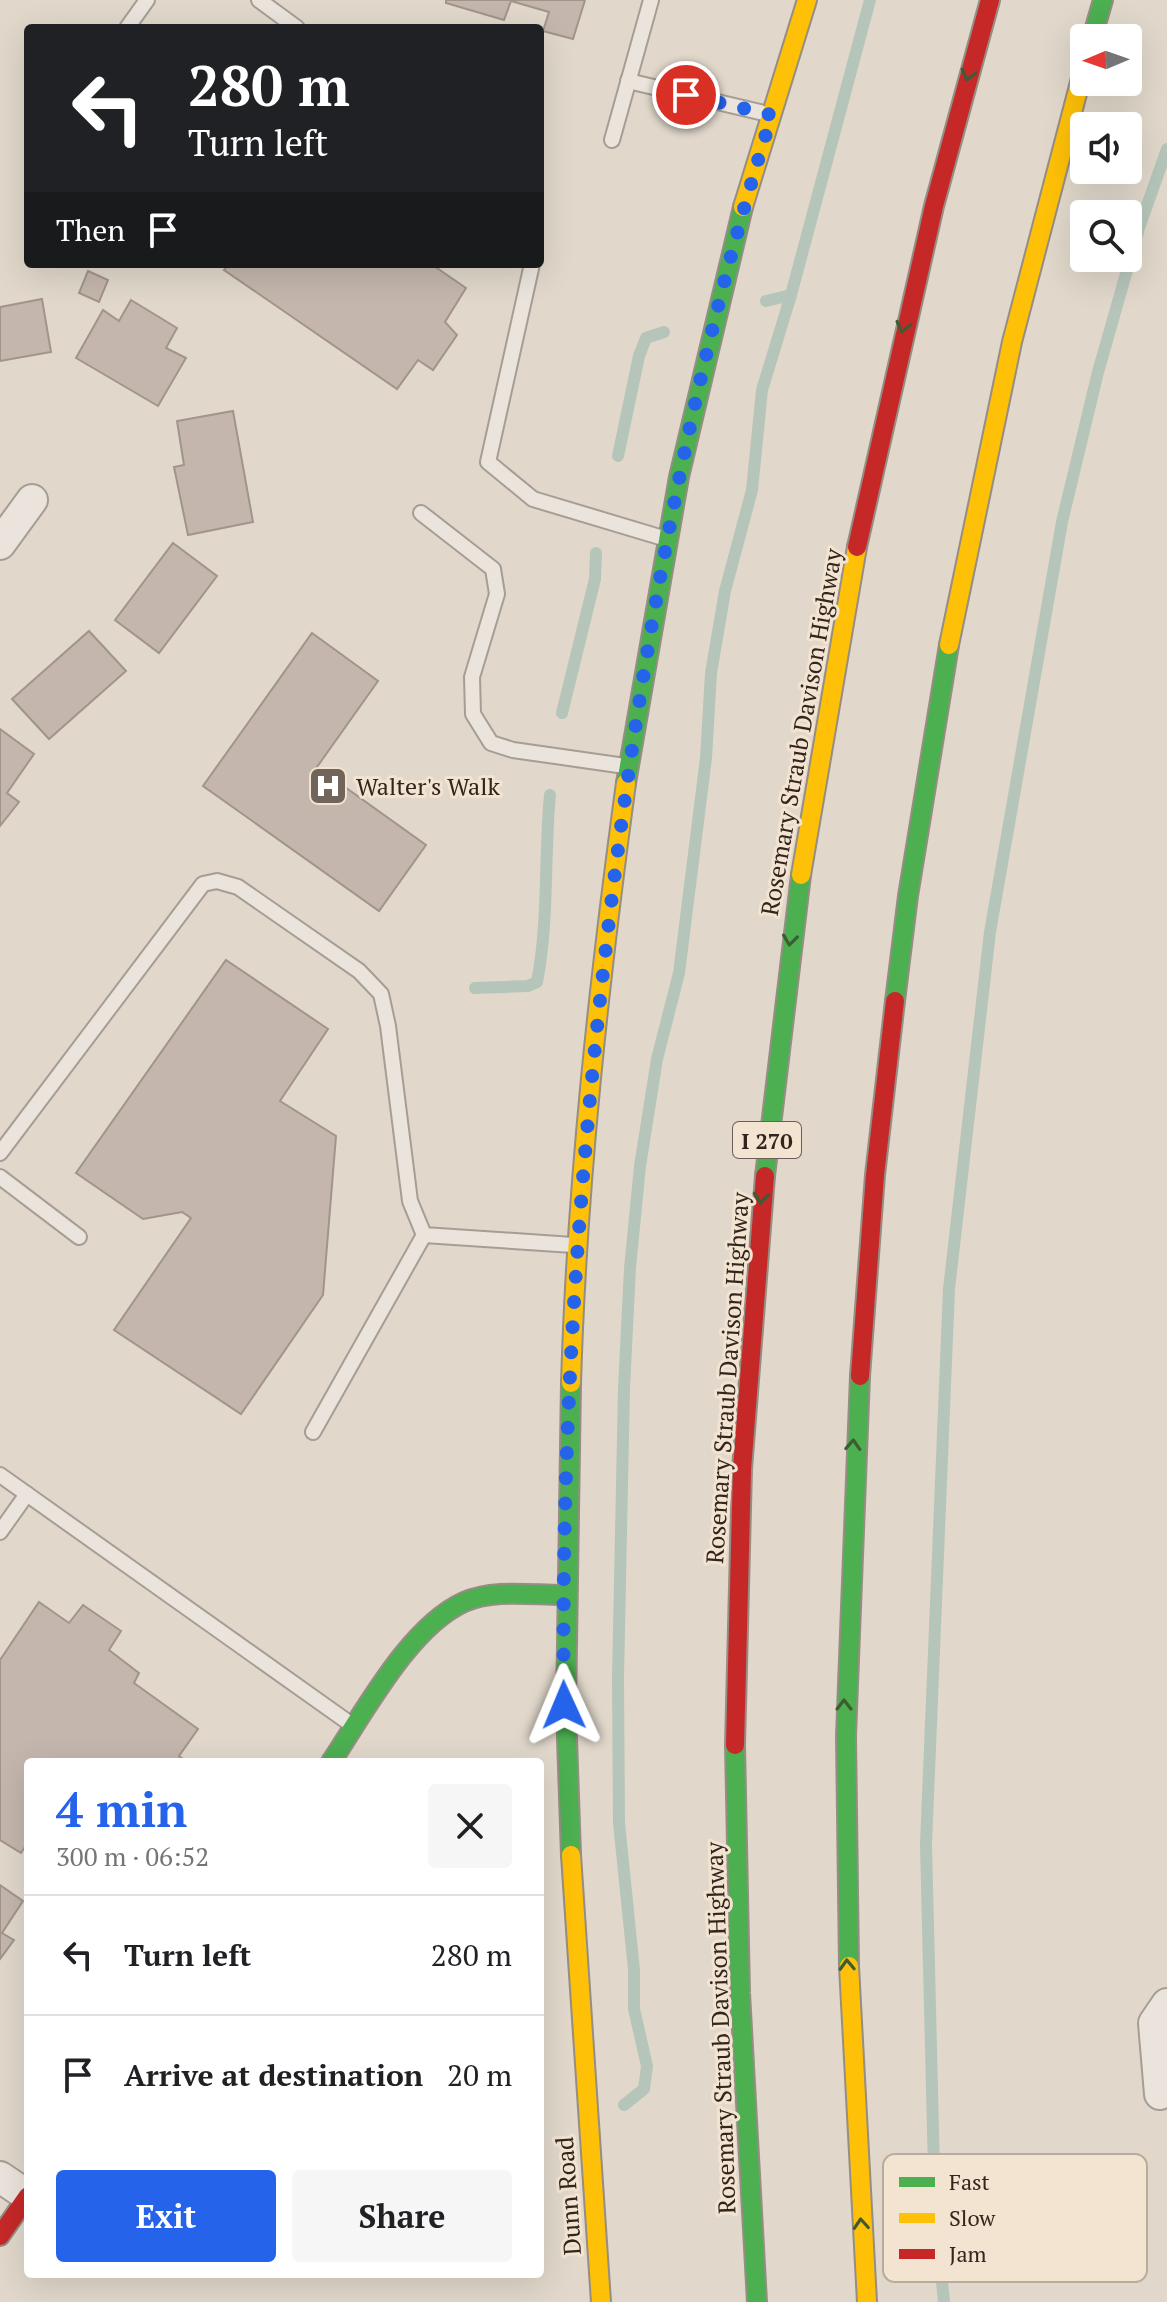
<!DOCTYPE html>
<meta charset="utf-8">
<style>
body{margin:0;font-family:"PT Serif",serif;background:#f6f6f6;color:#202124;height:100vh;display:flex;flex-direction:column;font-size:30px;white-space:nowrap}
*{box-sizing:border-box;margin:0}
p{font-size:26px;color:#757577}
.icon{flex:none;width:44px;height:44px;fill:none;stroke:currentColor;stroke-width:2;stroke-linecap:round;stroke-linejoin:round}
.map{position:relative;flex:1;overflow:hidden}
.panel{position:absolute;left:24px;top:1758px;width:520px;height:520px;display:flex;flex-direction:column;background:#fff;border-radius:8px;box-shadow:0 8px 32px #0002}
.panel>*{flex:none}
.top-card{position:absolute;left:24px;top:24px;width:520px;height:244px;border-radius:8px;box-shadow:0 8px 32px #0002;background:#202124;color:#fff;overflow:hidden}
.needle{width:52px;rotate:268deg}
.tools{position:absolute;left:1070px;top:24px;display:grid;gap:16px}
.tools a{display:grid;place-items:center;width:72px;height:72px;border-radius:8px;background:#fff;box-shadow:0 8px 32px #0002;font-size:40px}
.pin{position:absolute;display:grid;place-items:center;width:68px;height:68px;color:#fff;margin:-34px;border:4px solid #fff;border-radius:50%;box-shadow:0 2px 8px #0007}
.me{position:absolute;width:88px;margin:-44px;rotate:359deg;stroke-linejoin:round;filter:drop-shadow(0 0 6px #0008)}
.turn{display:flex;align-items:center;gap:28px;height:168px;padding:0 32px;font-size:36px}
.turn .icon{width:104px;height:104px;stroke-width:2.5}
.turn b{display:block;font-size:56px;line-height:68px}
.then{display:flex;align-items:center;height:76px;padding:0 32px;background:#0003;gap:16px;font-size:30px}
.round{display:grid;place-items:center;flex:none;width:84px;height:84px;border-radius:8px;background:#f6f6f6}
.overview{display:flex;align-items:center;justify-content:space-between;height:136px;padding:0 32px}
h1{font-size:48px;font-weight:700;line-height:60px;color:#2563eb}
.button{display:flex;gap:16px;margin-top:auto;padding:16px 32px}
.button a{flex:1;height:92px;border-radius:8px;background:#2563eb;color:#fff;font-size:32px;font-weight:700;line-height:92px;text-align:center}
.button a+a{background:#f6f6f6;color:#202124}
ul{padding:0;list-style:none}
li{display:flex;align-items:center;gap:24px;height:120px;padding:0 32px;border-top:2px solid #e0e0e0}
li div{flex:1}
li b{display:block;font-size:30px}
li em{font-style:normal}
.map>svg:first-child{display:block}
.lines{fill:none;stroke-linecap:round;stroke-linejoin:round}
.stream{stroke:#b6c5ba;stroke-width:12}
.building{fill:#c4b6ac;stroke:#a1948b;stroke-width:2}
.lane-casing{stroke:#a69d94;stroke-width:18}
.street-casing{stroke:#a69d94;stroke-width:34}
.fast-casing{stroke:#968d84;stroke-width:22}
.slow-casing{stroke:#968d84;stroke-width:22}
.jam-casing{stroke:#968d84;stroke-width:22}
.lane{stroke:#eae4dc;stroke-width:14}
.street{stroke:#eae4dc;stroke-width:30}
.fast{stroke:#4caf50;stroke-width:18}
.slow{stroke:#ffc107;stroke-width:18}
.jam{stroke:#c62828;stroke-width:18}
.oneway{stroke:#3d5c32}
.route{stroke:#2563eb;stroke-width:14;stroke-dasharray:0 25.2}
.labels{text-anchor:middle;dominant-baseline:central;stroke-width:6;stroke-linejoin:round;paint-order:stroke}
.shield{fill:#f2e4d1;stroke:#6c5e54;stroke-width:2}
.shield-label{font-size:22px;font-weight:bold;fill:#33251e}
.street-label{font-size:24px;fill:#33251e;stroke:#f2e4d1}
.poi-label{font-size:24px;fill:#33251e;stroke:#f2e4d1;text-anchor:start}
.key{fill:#f2e4d1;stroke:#b9ab9b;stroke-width:2}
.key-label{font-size:22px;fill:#33251e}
</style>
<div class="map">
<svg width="1167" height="2302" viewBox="0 0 1167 2302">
<rect width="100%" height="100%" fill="#e1d8cb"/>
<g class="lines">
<!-- stream -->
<g class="stream">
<path d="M766,301L791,295"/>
<path d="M618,456L639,356L646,338L664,332"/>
<path d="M562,713L595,579L596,553"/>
<path d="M475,988L528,986L537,982C549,921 544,856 550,795"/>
<path d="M624,2105L644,2089L647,2066L634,2009V1970L619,1823L618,1678L624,1388L630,1268L640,1166L657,1059L679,973L706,758L711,673L725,591L752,490L762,390L791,295L870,0"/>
<path d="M944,2302L935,2212L926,1844L949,1289L990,932L1062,522L1098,372L1139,228L1167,149"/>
</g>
</g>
<!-- building -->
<g class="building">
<path d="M446,0H585L573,39L543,31L549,12L511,1L504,20L446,3Z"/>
<path d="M229,264H431L466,288L445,322L457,335L433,370L418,360L397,389L224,270Z"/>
<path d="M88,271L108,280L99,302L79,293Z"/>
<path d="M42,299L51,352L0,361V307Z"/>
<path d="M131,300L177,328L166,348L186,358L158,406L76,358L103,310L119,321Z"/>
<path d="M233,411L253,522L188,535L174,467L184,465L177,421Z"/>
<path d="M173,543L217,576L159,653L115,620Z"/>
<path d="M89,631L126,671L49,739L12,699Z"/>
<path d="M312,633L378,681L317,767L426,845L379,911L203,786Z"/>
<path d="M0,729L34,754L7,793L19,802L0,826Z"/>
<path d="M226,960L328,1029L280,1101L336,1136L323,1295L241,1414L114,1330L191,1218L182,1212L143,1219L76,1173Z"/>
<path d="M39,1602L69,1623L83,1605L121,1631L109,1650L139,1673L134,1683L198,1729L179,1756L187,1762H28V1842L21,1853L0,1840V1660Z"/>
<path d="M0,1885L23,1901L2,1933L14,1940L0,1959Z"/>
</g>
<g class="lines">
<!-- lane casing -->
<g class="lane-casing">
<g id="lane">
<path d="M259,0L297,28"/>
<path d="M127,28L147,0"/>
<path d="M628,81L768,114"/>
<path d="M612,140L651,0"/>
<path d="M532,264L488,462L533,499L663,538"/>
<path d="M421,513L493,569L497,594L472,677L473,714L491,743L513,750L625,766"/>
<path d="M0,1153L203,884L217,881L238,887L359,971L381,994L388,1026L410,1201L424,1235L573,1245"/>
<path d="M0,1177L79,1237"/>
<path d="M313,1432L424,1235"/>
<path d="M0,1475L352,1725"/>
<path d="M0,1532L27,1494"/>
</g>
</g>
<!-- street casing -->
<g class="street-casing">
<g id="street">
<path d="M0,544L32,500"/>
<path d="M1160,2094L1154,2023L1167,2004"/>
<path d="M0,2177L28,2196"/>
</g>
</g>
<!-- fast casing -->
<g class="fast-casing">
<g id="fast">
<path d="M1092,38L1103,0"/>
<path d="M626,783L679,477L743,207"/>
<path d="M895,1001L908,896L949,645"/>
<path d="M765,1176L801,875"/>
<path d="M571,1383L566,1709L571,1855"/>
<path d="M735,1745L740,1993L757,2302"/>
<path d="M331,1762C364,1713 409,1627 464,1602C494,1589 531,1595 562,1595"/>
<path d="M849,1966L846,1736L860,1376"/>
</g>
</g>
<!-- slow casing -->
<g class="slow-casing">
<g id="slow">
<path d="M743,207L807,0"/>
<path d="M949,645L1012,342L1084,67"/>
<path d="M801,875L857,547"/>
<path d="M571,1383C577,1182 599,982 626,783"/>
<path d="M571,1855L601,2302"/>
<path d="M849,1966L867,2302"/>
</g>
</g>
<!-- jam casing -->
<g class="jam-casing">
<g id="jam">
<path d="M857,547L934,206L990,0"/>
<path d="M860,1376L875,1175L895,1001"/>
<path d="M735,1745L742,1469L765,1176"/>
<path d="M0,2236L28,2196"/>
</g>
</g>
<!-- lane -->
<use href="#lane" class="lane"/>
<!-- street -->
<use href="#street" class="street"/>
<!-- fast -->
<use href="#fast" class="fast"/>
<!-- slow -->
<use href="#slow" class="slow"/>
<!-- jam -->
<use href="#jam" class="jam"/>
</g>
<!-- one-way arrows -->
<defs><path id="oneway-chevron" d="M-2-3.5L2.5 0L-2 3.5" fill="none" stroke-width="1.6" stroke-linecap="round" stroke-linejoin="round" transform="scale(2)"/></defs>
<g class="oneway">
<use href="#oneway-chevron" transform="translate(968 75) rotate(105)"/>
<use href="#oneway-chevron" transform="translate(903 327) rotate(103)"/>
<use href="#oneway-chevron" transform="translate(790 940) rotate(97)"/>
<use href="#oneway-chevron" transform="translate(761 1198) rotate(96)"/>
<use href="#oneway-chevron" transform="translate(853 1445) rotate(-87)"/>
<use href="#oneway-chevron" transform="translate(844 1705) rotate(-90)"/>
<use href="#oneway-chevron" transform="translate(847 1965) rotate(-92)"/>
<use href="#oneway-chevron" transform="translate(861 2224) rotate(-94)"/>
</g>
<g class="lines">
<!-- route -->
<path class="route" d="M564,1705C560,1413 582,1123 620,834C653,592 698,349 772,115L686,95"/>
</g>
<!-- icons -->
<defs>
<g id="hospital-square" transform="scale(2)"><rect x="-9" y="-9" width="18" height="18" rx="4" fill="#70645b" stroke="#f2e4d1"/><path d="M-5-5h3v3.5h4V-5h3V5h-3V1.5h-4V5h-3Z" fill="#fff"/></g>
</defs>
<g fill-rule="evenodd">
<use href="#hospital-square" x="328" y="786"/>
</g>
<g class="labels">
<!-- shield labels -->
<rect class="shield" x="733" y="1122" width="68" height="36" rx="6"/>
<g class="shield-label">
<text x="767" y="1140">I 270</text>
</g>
<!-- street labels -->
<g class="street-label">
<text transform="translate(801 732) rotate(-80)">Rosemary Straub Davison Highway</text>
<text transform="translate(727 1378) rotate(-86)">Rosemary Straub Davison Highway</text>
<text transform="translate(720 2028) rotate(-92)">Rosemary Straub Davison Highway</text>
<text transform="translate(568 2196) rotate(-94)">Dunn Road</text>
</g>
<!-- poi labels -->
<g class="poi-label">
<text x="356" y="786">Walter's Walk</text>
</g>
</g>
<!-- legend -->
<rect x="883" y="2154" width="264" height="128" rx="12" class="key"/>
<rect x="899" y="2177" width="36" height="10" fill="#4caf50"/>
<rect x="899" y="2213" width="36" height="10" fill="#ffc107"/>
<rect x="899" y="2249" width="36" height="10" fill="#c62828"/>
<g class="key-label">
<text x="949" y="2190">Fast</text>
<text x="949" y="2226">Slow</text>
<text x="949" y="2262">Jam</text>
</g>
</svg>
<div class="tools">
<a><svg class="needle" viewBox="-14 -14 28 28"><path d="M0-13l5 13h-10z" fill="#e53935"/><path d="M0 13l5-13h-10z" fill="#757577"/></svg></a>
<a><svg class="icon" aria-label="sound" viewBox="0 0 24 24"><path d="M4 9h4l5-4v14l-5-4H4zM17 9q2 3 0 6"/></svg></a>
<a><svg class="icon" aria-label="search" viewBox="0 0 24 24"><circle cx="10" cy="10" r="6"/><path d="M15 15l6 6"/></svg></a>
</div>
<div class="pin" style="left:686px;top:95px;background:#d93025"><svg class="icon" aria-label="arrive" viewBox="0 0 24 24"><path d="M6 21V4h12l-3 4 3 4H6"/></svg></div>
<svg class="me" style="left:564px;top:1705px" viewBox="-20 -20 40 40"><path d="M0-17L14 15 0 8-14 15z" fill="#2563eb" stroke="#fff" stroke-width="4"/></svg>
<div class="top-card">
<div class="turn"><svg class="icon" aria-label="left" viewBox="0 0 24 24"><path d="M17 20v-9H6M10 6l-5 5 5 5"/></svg><div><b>280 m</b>Turn left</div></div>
<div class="then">Then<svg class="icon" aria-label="arrive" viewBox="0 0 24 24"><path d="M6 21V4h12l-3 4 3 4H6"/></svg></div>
</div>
<section class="panel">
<div class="overview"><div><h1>4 min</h1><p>300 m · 06:52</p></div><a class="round"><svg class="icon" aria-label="close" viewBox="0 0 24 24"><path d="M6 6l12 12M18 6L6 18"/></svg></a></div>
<ul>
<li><svg class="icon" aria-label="left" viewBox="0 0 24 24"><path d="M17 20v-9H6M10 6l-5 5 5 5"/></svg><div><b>Turn left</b></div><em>280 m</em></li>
<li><svg class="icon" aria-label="arrive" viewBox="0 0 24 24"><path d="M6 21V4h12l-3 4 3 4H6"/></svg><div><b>Arrive at destination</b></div><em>20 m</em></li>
</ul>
<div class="button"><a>Exit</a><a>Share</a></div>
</section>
</div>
